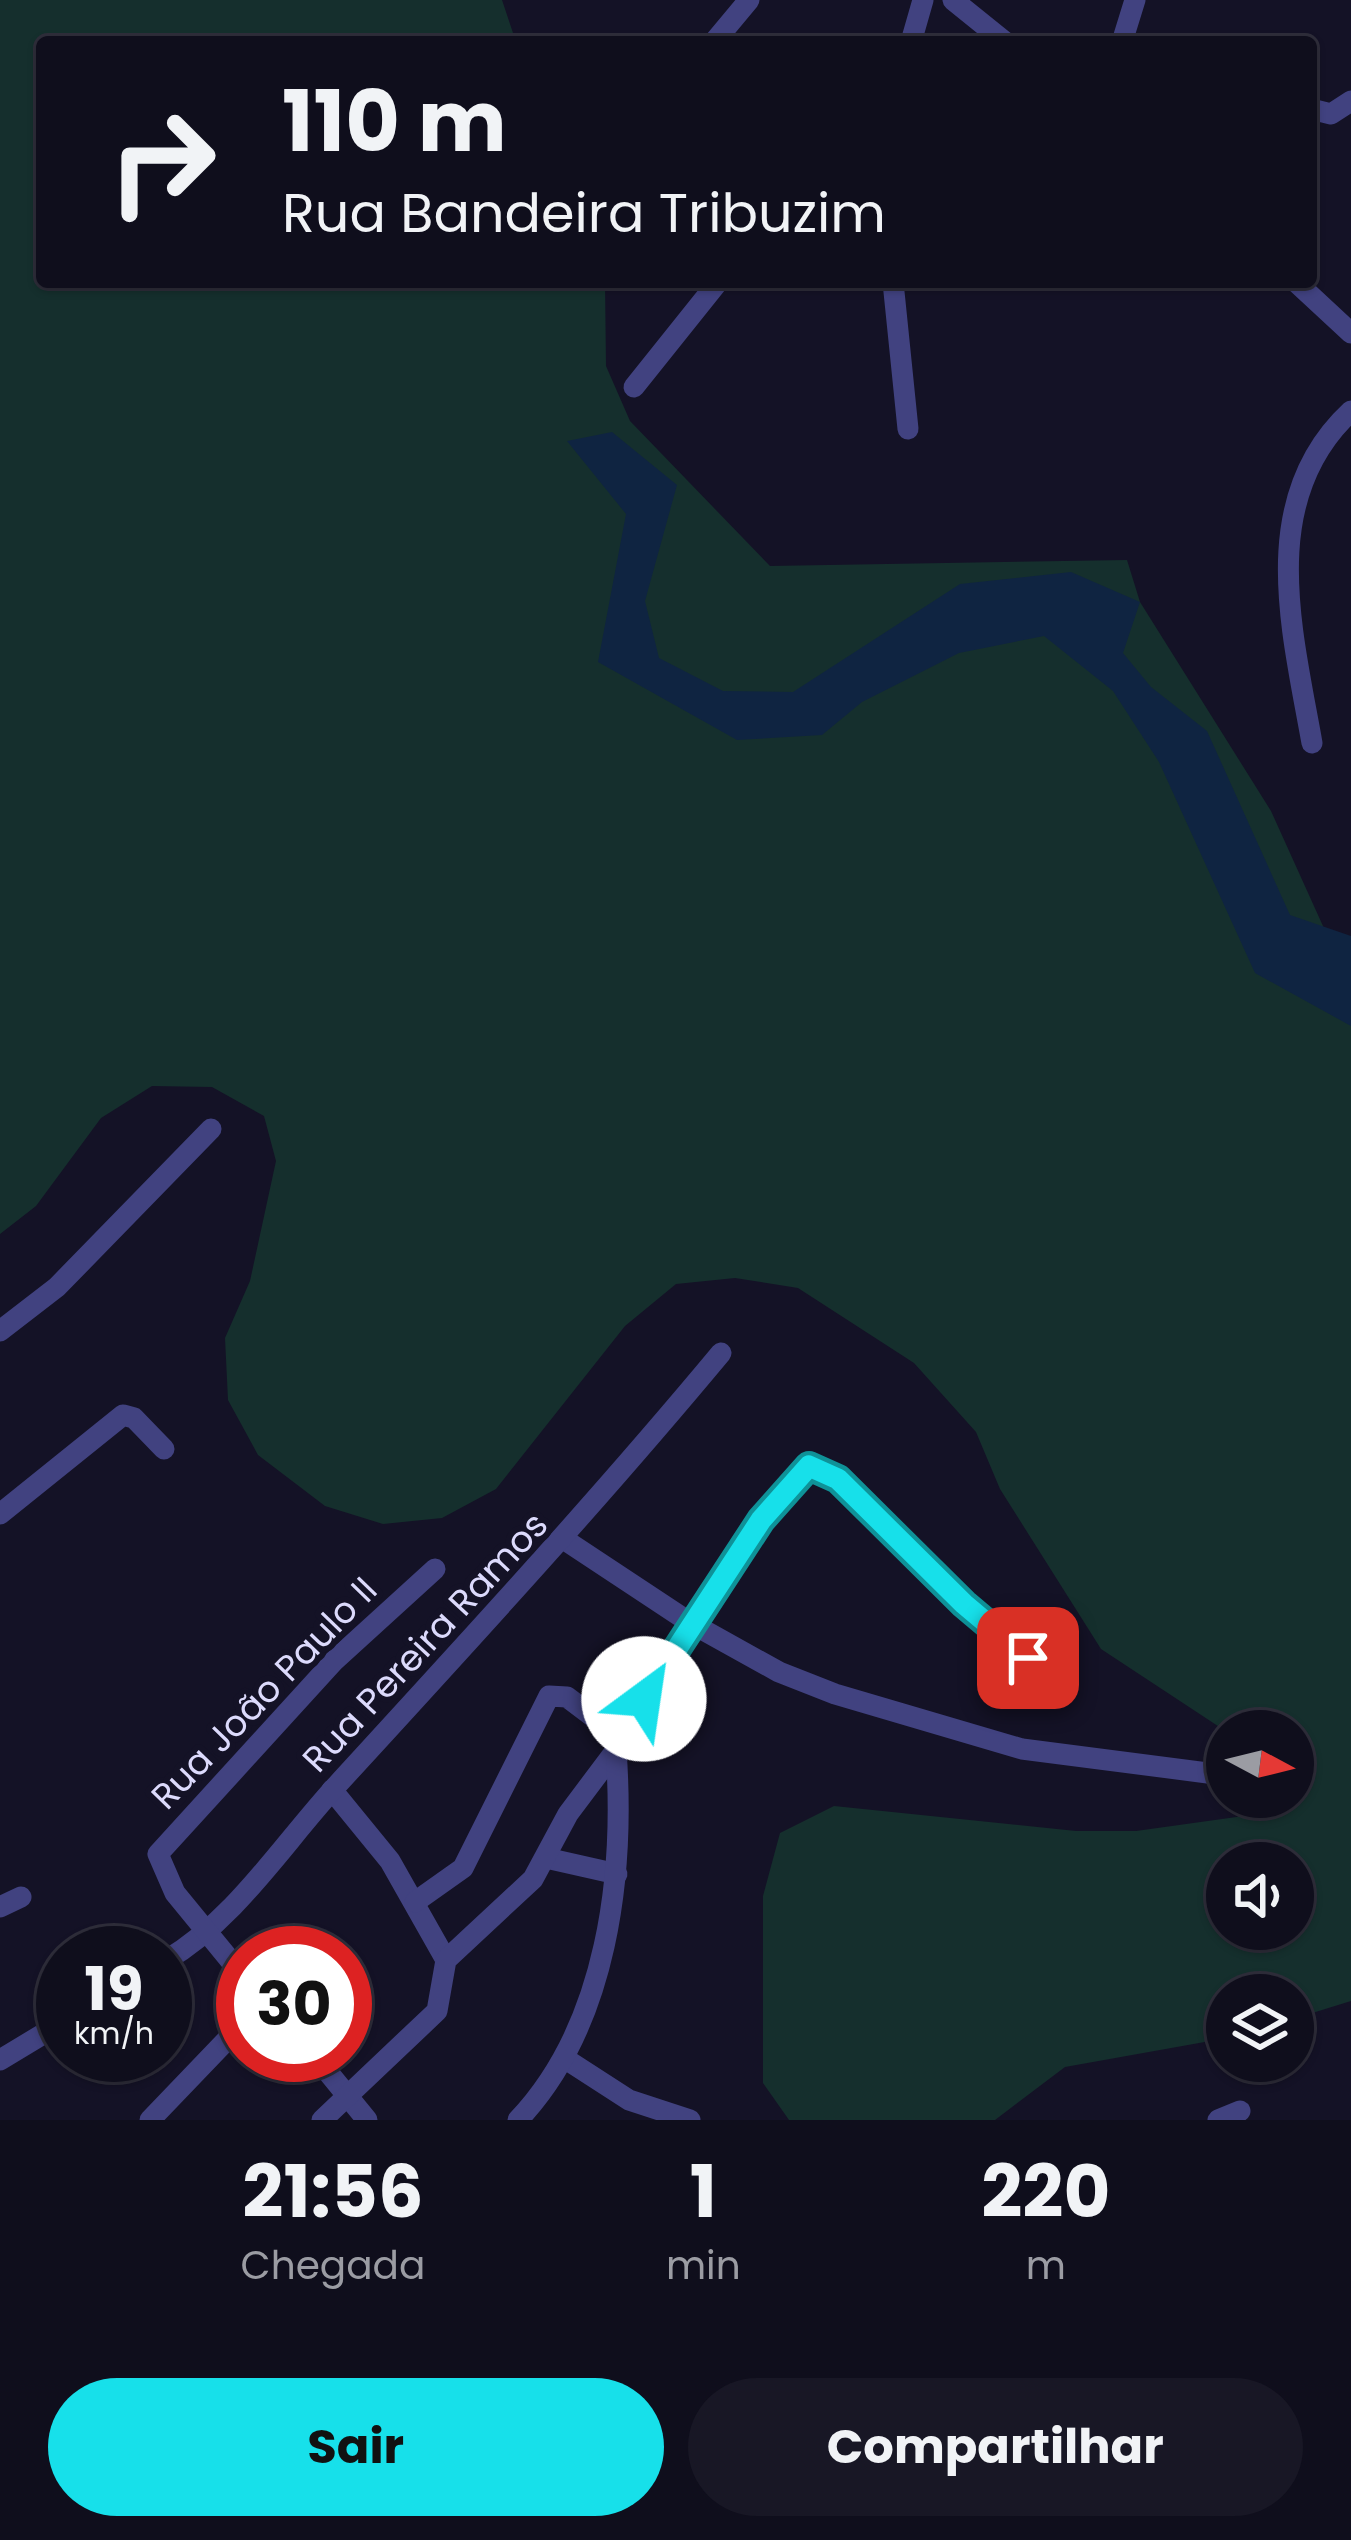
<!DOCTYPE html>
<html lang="pt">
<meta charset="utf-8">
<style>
body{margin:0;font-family:Poppins,sans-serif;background:#181725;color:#f1f3f6;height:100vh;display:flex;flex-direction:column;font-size:45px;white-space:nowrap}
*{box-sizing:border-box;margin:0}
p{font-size:39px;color:#9b9ca3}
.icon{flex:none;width:66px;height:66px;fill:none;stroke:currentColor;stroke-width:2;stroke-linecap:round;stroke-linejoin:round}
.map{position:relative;height:2120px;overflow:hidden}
.side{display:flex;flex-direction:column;background:#0f0e1c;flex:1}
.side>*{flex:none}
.top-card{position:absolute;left:36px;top:36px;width:1281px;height:252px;border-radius:12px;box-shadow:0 3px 9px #0004,0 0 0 3px #2f2e3b;background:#0f0e1c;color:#f1f3f6;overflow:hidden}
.needle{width:78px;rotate:97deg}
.fabs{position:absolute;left:1206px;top:1710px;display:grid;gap:24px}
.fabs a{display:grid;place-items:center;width:108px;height:108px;border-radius:50%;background:#0f0e1c;box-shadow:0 3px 9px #0004,0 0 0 3px #2f2e3b;font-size:60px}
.speed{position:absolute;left:36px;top:1926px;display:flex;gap:24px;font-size:60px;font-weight:700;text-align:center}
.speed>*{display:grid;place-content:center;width:156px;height:156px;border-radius:50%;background:#0f0e1c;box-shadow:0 3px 9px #0004,0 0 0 3px #2f2e3b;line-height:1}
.speed small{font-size:30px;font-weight:400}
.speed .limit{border:18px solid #d22;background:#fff;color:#111}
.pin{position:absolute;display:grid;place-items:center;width:102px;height:102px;color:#fff;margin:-51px;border-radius:24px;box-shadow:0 6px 18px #0006}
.me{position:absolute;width:132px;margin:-66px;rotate:31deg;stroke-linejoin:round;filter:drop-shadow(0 0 9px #0008)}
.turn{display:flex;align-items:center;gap:42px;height:252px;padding:0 48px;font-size:54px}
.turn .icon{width:156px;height:156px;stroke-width:2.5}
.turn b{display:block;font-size:84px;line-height:102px}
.eta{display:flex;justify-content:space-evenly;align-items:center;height:204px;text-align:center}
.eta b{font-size:72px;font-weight:700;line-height:84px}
.action{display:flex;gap:24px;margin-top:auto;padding:24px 48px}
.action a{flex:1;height:138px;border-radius:72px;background:#17e0ea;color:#111;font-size:48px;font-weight:700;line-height:138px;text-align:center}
.action a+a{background:#181725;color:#f1f3f6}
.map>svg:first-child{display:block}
.green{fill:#152f2d;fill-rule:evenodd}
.water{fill:#0f2441}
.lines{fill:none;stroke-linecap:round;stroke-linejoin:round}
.minor{stroke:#414280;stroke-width:21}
.route-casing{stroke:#0f9298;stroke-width:30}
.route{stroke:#17e0ea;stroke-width:21}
.labels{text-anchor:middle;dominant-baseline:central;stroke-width:12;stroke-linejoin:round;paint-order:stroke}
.street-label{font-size:36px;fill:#dcdafc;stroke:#141226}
</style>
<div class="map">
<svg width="1351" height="2120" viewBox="0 0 1351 2120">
<rect width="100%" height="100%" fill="#141226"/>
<!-- green -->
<path class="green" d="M0,0H502L516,42H42V282H605L606,366L630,421L770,566L1127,560L1140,602L1271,811L1351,988V2001L1293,2019V1995H1227V2038L1065,2067L995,2120H789L763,2083V1896L780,1833L834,1806L1076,1831H1136L1258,1814L1259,1797H1293V1731L1227,1732L1101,1649L1000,1489L976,1432L914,1363L798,1288L735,1278L676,1284L625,1326L496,1489L442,1518L383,1524L325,1506L258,1455L228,1400L225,1338L250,1281L276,1161L264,1116L212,1087L152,1086L101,1118L36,1206L0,1234ZM1227,1863H1293V1929H1227Z"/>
<!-- water -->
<path class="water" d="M612,432L677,485L645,601L659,658L723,691L793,692L960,584L1071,572L1140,602L1123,653L1151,687L1207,731L1290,915L1351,936V1026L1255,973L1159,762L1113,691L1044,636L959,653L862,702L822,735L737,740L598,662L626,514L567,441Z"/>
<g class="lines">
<!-- minor -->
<g class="minor">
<path d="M953,0L1005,42"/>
<path d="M714,42L749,0"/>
<path d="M911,42L923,0"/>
<path d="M1122,42L1135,0"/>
<path d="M1311,109L1331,114L1351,101"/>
<path d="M893,282L908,429"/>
<path d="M1296,282L1351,333"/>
<path d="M634,387L718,282"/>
<path d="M1312,743C1292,630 1256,499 1351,411"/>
<path d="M0,1331L57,1287L211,1129"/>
<path d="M0,1514L123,1415L134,1418L164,1449"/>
<path d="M565,1540L689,1622L779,1672L835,1694L1022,1749L1223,1775"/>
<path d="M332,1790L390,1861L446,1960"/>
<path d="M546,1858L617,1874"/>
<path d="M415,1902L463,1868L549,1696L567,1697L620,1737"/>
<path d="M0,1907L21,1897"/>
<path d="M165,1961C236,1919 281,1846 337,1785C467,1643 597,1502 721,1353"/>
<path d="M243,1976L175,1893L158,1854L334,1661L435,1569"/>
<path d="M314,2055L367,2120"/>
<path d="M564,2058L629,2100L690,2120"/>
<path d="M0,2060L63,2022"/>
<path d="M150,2120L243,2023"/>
<path d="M322,2120L437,2011L446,1960L533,1879L568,1814L616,1750L689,1622L804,1468L815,1466L838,1479L964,1604L1028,1657"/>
<path d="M518,2120C608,2025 625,1874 616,1750"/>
<path d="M1218,2120L1240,2111"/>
</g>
</g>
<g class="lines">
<!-- route casing -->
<g class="route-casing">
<path id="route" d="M644,1699L761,1520L809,1466L838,1479L964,1604L1028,1658"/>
</g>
<!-- route -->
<use href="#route" class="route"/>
</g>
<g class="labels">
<!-- street labels -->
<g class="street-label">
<text transform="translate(425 1642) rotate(-47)">Rua Pereira Ramos</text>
<text transform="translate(264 1693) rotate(-46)">Rua João Paulo II</text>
</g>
</g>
</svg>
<div class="fabs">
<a><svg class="needle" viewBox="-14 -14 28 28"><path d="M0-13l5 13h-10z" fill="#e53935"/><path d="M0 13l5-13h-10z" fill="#9b9ca3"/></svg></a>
<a><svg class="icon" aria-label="sound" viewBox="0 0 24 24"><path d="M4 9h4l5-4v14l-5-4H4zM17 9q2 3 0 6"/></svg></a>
<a><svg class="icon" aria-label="layers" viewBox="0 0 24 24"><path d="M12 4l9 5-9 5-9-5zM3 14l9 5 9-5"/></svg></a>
</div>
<div class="speed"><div>19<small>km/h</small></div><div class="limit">30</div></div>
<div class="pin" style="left:1028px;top:1658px;background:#d93025"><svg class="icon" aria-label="arrive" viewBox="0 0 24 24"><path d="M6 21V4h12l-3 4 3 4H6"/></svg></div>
<svg class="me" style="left:644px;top:1699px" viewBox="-20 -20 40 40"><circle r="19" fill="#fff"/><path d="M0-13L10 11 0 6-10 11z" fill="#17e0ea"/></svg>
<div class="top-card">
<div class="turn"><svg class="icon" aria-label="right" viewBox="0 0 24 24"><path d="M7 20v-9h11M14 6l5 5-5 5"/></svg><div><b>110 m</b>Rua Bandeira Tribuzim</div></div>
</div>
</div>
<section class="side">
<div class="eta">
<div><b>21:56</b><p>Chegada</p></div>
<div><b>1</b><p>min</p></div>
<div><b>220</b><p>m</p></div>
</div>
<div class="action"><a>Sair</a><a>Compartilhar</a></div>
</section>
